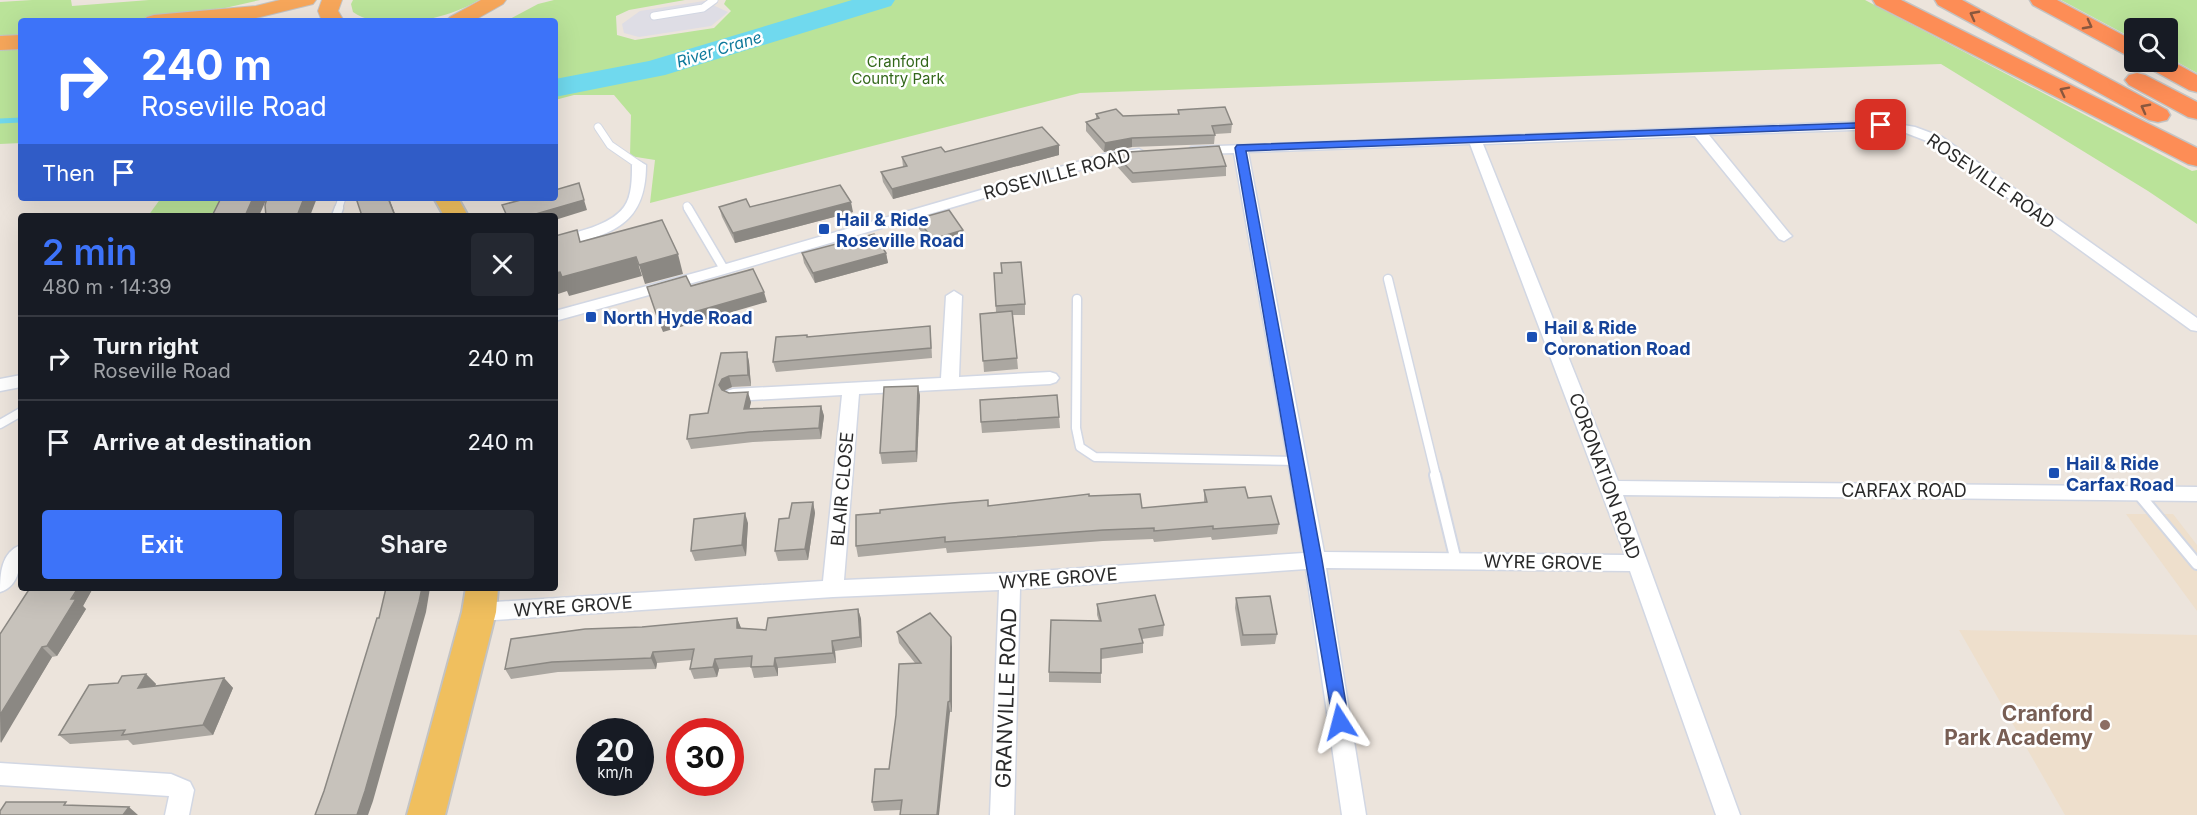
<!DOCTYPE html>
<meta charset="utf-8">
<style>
body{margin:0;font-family:Inter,sans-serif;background:#242831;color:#f1f3f6;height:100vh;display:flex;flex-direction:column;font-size:22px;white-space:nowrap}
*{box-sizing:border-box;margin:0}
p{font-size:20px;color:#9ea1a6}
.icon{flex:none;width:33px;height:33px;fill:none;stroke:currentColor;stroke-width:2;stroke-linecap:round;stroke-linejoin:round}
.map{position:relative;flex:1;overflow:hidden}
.side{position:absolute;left:18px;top:213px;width:540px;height:378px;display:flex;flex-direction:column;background:#171b24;border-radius:6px;box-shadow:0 6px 24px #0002}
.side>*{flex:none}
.guide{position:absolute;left:18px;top:18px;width:540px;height:183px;border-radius:6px;box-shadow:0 6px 24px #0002;background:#3d73f9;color:#fff;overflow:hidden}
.buttons{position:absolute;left:2124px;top:18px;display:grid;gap:12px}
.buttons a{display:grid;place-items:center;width:54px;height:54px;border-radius:6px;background:#171b24;box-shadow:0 6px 24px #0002;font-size:30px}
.speed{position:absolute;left:576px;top:718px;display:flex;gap:12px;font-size:30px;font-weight:700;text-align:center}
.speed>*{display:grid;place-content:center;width:78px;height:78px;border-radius:50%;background:#171b24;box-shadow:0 6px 24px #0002;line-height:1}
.speed small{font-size:15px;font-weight:400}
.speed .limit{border:9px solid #d22;background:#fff;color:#111}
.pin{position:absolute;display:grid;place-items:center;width:51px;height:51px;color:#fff;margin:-26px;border-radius:12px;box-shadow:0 3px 9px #0006}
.me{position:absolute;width:66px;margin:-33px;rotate:351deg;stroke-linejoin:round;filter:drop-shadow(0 0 4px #0008)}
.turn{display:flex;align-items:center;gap:21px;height:126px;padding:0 24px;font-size:27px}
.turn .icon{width:78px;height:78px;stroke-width:2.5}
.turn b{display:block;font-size:42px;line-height:51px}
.then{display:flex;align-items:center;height:57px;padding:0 24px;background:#0003;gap:12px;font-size:22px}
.round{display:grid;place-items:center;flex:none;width:63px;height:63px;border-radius:6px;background:#242831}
.summary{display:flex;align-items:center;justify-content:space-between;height:102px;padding:0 24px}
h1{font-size:36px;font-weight:600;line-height:45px;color:#3d73f9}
.action{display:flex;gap:12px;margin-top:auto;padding:12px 24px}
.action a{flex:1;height:69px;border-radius:6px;background:#3d73f9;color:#fff;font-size:24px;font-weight:600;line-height:69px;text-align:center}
.action a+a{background:#242831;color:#f1f3f6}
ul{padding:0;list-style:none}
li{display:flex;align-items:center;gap:18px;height:84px;padding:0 24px;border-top:2px solid #363941}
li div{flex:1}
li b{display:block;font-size:22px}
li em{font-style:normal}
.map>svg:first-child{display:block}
.industrial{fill:#dedde5}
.education{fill:#eedfcc}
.green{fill:#bae399}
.water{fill:#70d9ee}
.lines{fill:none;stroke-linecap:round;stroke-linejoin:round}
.stream{stroke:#70d9ee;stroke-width:5}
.river{fill:#70d9ee;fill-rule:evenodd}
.service-far2-casing{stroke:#d2d7e3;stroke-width:9}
.service-far1-casing{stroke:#d2d7e3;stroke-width:11}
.service-casing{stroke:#d2d7e3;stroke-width:14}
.minor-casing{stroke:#d2d7e3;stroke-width:3}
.primary-casing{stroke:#c3c3c3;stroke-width:4}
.trunk-casing{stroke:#c3c3c3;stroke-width:2}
.motorway-casing{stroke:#c3c3c3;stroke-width:3}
.service-far2{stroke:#fff;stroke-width:7}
.service-far1{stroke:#fff;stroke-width:8}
.service{stroke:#fff;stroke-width:10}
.minor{fill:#fff;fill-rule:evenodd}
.primary{fill:#f0bf5e;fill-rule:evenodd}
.trunk{fill:#f6a65a;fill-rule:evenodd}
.motorway{fill:#fd8d56;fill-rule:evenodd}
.wall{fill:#aba7a1}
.shaded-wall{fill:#8b8883}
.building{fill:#c7c2bb;stroke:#8b8883;stroke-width:1.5}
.oneway{stroke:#89573e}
.route{fill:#3d73f9;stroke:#284ba2;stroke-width:1.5}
.transit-dot{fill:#1a4fb4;stroke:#fff;stroke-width:2}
.education-dot{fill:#8d6e63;stroke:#fff;stroke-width:2}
.labels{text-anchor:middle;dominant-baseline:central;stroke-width:5;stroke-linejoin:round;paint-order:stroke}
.far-park-label{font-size:15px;fill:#32671a;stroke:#fff}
.far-water-label{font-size:16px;font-style:italic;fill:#0e799b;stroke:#fff}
.street-label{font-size:18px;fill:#2a2a2a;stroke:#fff}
.transit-label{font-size:18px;font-weight:bold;fill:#164399;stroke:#fff;text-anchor:start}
.near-street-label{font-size:21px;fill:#2a2a2a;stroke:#fff}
.near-education-label{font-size:21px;font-weight:bold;fill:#785e54;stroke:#fff;text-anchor:end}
</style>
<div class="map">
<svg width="2197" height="815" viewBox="0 0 2197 815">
<rect width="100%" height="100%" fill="#ece4dc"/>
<!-- industrial -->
<path class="industrial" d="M704,1L728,12L711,26L639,37L624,33L622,24L640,11Z"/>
<!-- education -->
<g class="education">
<path d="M2126,514H2173L2197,545V611Z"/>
<path d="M1959,630L2197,635V815H2065Z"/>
</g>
<!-- green -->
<g class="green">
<path d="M32,0H71L72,6L149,0H260L225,8L178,13L170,21H21V143L0,144V2Z"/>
<path d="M353,0H479C448,19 384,34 353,12L351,4Z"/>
<path d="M554,0H685L629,10L616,16L617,35L635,40L714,28L731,11L724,4L726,0H864L660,60L555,81V21H506L538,4Z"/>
<path d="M892,0H1865L2192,171L2197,170V224L2148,191L1941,64L1080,93L650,203L655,160L630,156L631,115L614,95H574L555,100V93L666,68Z"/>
<path d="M2061,0H2197V73L2168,57V28H2134V39Z"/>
<path d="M161,198H223L214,216H148Z"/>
</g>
<!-- water -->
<path class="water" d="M624,68L630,78L555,93V81Z"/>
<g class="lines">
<!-- stream -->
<path class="stream" d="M0,121L21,120"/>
<!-- river -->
<path class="river" d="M852,0H895L891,6L665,75L555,97V79L649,61Z"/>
<!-- service-far2 casing -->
<g class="service-far2-casing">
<g id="service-far2">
<path d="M654,16L703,8L714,0"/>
<path d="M598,127L610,145L639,165"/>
<path d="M687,206L689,210"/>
<path d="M338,210L342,198"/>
</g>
</g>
<!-- service-far1 casing -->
<g class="service-far1-casing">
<g id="service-far1">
<path d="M688,208L724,269"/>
<path d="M336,216L339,208"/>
<path d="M1388,279L1436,476"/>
<path d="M1077,299L1076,428L1080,447L1095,457L1297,461"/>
<path d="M0,424L21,412"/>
</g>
</g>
<!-- service casing -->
<g class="service-casing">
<g id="service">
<path d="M1435,475L1456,561"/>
<path d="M2137,492L2197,564"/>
</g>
</g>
<!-- minor casing -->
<g class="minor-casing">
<g id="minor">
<path d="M1881,121L1915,127L1942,137L2197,318V331L2191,330L1932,143L1906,133L1881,129L1709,135L1789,233L1792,236L1784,241L1779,239L1695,136L1483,144L1618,481L2197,487V501L1623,495L1740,815H1716L1630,571L1326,568L1366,815H1342L1306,569L1020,589L1014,815H990L999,590L833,597L479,621L472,618L468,612L472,606L479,603L823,581L842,395L733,401L727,399L724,395L727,391L733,389L941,378L946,296L954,291L962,296L959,377L1050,372L1056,374L1059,378L1056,382L1050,384L859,394L844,580L1010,573L1304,553L1234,153L1196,154L1191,153L1189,150L1191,147ZM1470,144L1625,555L1324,552L1248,152Z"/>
<path d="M1139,149L1146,153L1144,156L1114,160L714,277L555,321V311L702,271L1108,153Z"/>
<path d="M639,161L646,165C646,228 608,235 555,248V238C576,232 610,226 624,207C632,196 632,178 632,165Z"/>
<path d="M21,375V387L0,391V379Z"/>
<path d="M21,545C21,563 20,586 0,592C0,574 1,552 21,545Z"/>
<path d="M0,763L171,774L190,782L194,790L189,815H165L169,796L0,785Z"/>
</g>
</g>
<!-- primary casing -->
<g class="primary-casing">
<g id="primary">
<path d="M434,198H458L468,216H444Z"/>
<path d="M466,588H498L496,612L445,815H407L462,612Z"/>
</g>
</g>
<!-- trunk casing -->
<g class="trunk-casing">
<g id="trunk">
<path d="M280,0H316L313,4L256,18L225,21H143L147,17L154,15L256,6Z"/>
<path d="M322,0H342L338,11L344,21H322L318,11Z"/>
<path d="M481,0H506L503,4L473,21H446L450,17Z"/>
<path d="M21,35V49L0,50V36Z"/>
</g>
</g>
<!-- motorway casing -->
<g class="motorway-casing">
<g id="motorway">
<path d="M1873,0H1901L2197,148V166L2188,164L1876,5Z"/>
<path d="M1935,0H1962L2167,110L2170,115L2167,120L2158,122L2149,120L1938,5Z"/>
<path d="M2030,0H2057L2134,41V57L2126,55L2033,5Z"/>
<path d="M2168,59L2197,75V92L2189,90L2147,67L2143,62H2168Z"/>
<path d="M2137,73L2145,75L2197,102V119L2188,117L2129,85L2125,80L2129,75Z"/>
</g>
</g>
<!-- service-far2 -->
<use href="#service-far2" class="service-far2"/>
<!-- service-far1 -->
<use href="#service-far1" class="service-far1"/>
<!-- service -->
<use href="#service" class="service"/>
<!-- minor -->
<use href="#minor" class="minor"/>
<!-- primary -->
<use href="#primary" class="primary"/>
<!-- trunk -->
<use href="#trunk" class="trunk"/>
<!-- motorway -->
<use href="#motorway" class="motorway"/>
</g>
<!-- wall -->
<g class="wall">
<path d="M1178,110L1232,124L1231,133L1215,134L1214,144L1132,147L1104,152L1086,131V122L1096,119V114L1123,116L1178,114Z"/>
<path d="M1059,145V155L893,199L883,182L881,172L903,167L902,157L945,152Z"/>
<path d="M1114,153L1226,166V176L1132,183L1114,163Z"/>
<path d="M719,207H750L853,212L735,243L722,217Z"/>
<path d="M917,219L964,241L934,249L919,229Z"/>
<path d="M802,253H886L888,263L815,283L804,263Z"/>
<path d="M994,273L1025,304V315H1013L1018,369L984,372L980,314L996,312Z"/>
<path d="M807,335V337H931L932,358L776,372L773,362Z"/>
<path d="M747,352L749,362L751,386L732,387L724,391L751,402L749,409L821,406L824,416L821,439L753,442L691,449L687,439L708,413L721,353Z"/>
<path d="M918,386L920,396L917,462L882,464L880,453Z"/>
<path d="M1059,417L1060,428L982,433L981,422Z"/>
<path d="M1204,490L1248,498L1279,524L1277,534L1212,540L1211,537L1154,542L1153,539L1103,541L947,553L946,548L858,557L856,546L880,513L988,506L1089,496L1142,508L1204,503Z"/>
<path d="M813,502L815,513L808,560L778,561L775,551L789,518Z"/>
<path d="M748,523L746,556L695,561L691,551Z"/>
<path d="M30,588H93L83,606L86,609L57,656L52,657L0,743V634Z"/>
<path d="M1236,598L1277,634L1275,644L1241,646L1235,608Z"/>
<path d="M1097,604L1164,625L1163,636L1142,639L1143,643V653L1101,659V683L1049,682V672L1099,621L1097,615Z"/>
<path d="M858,609L861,619L862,647L835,651L836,663L778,668V676L754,678L751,667L719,669L717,677L694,679L690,669L692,660L657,663L656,669L558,672L511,679L505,669L642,627L737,618L741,628L766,630Z"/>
<path d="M897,632L952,647V712H950L901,810L874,811L872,802L889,769L915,663L899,643Z"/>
<path d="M146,674L156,684L155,686L224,678L233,688L213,735L133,745L128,740L70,744L59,735L118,683Z"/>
</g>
<!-- shaded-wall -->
<g class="shaded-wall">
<path d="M1132,138V147L1104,152L1105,143Z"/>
<path d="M1059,145V155L893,199L892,189Z"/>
<path d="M579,183L587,210L555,220V216H529Z"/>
<path d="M253,198H267L259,216H245Z"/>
<path d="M304,198H317L310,216H297Z"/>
<path d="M388,198H389L396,216H395Z"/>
<path d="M851,202L853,212L735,243L733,233Z"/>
<path d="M963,230L964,241L934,249L933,239Z"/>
<path d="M886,253L888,263L815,283L813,273Z"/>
<path d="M678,254L683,274L645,284L639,265Z"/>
<path d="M636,257L642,276L569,296L567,291L555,295V273Z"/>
<path d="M764,292L767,302L663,332L659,322Z"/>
<path d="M747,352L749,362L751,386L748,375Z"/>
<path d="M729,376L732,387L725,390L722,395L719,385L722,379Z"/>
<path d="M918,386L920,396L917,462L916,451Z"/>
<path d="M748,392L751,402L747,420L744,409Z"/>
<path d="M821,406L824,416L821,439L819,428Z"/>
<path d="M813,502L815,513L808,560L805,549Z"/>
<path d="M745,513L748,523L746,556L742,545Z"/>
<path d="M78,588H93L83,606L86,609L57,656L47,646Z"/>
<path d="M422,588H430L426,612L373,801L368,815H357Z"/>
<path d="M858,609L861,619L862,647L860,637Z"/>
<path d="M737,618L741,628H737Z"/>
<path d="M951,637L952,647V712L950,701Z"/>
<path d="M832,641L835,651L836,663L833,653Z"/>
<path d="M42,647L52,657L1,743L0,715Z"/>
<path d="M653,652L657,663L656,669L651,658Z"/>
<path d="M775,658L778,668V676L774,666Z"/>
<path d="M715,659L719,669L717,677L713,667Z"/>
<path d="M146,674L156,684L148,698L138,688Z"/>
<path d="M224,678L233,688L213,735L203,725Z"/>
<path d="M948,702L950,712L939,815H937Z"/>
<path d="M129,807L138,815H123Z"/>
</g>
<!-- building -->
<g class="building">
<path d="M1225,107L1232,124L1212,126L1215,135L1132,138L1105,143L1086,122L1099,118L1096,114L1116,109L1123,116L1179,114L1178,110Z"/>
<path d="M1042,127L1059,145L892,189L881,172L907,166L902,157L941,147L945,152Z"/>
<path d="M1219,146L1226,166L1133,173L1114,153Z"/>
<path d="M579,183L584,200L529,216H507L502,205L528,198H555V190Z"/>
<path d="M840,185L851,202L733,233L719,207L746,199L750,207Z"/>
<path d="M221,198H253L245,216H212Z"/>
<path d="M267,198H304L297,216H266L265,205Z"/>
<path d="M356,198H388L395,216H362Z"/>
<path d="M949,210L963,230L933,239L917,219Z"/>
<path d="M662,220L678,254L639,265L636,257L562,277L560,272L555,273V236L577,230L580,242Z"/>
<path d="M874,234L886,253L813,273L802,253Z"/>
<path d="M1021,262L1025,304L996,306L994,273H1002L1001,263Z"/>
<path d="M753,269L764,292L659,322L647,287L686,276L691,286Z"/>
<path d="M1012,311L1017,358L983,361L980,314Z"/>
<path d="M930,326L931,348L773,362L776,337L807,335V337Z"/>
<path d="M747,352L748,375L729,376L722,379L719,385L722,390L729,393L748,392L744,409L821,406L819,428L750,432L687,439L690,415L708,413L721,353Z"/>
<path d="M918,386L916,451L880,453L884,387Z"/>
<path d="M1057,395L1059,417L981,422L980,400Z"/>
<path d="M1245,487L1248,498L1271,496L1279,524L1213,529V526L1154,531V528L1103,530L945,542V537L856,546V515L880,513V510L952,503L988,500V506L1089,494V496L1140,494L1142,508L1207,502L1204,490Z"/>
<path d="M813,502L805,549L775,551L779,519L789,518L792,503Z"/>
<path d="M745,513L742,545L691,551L694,519Z"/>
<path d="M30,588H78L71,599H76L47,646L42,647L0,715V634Z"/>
<path d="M386,588H422L419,602L365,791L357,815H315L324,791L377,618H379Z"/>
<path d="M1155,595L1164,625L1139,629L1143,643L1101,649V673L1049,672L1051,620L1101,621L1097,604Z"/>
<path d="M1270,596L1277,634L1243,635L1236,598Z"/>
<path d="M858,609L860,637L832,641L833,653L775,658L774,666L751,667L752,656L715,659L713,667L690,669L694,649L653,652L651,658L552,662L505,669L511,639L585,629L642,627L737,618V628L766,630L768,618Z"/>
<path d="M930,613L951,637L950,701L948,702L937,815H900L902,800L872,802L875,769H889L896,715L899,664L921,663L897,632Z"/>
<path d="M146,674L138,688L224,678L203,725L122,735L125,730L59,735L89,685L118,683L122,676Z"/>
<path d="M6,802H66L64,805L129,807L123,815H0V811Z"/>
</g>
<!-- one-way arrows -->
<defs><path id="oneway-chevron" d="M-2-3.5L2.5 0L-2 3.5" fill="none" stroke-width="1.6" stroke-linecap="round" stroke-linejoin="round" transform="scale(1.5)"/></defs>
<g class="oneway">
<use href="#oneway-chevron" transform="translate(1974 15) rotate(-152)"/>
<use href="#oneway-chevron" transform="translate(2088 25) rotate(28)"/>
<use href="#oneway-chevron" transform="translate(2064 91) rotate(-153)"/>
<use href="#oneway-chevron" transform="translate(2145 108) rotate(-152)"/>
</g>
<!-- route -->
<path class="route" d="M1881,122L1884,123V127L1246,151L1322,560L1349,722L1346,728L1340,730L1334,728L1235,148L1237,145Z"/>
<!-- markers -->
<g class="transit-dot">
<rect x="818" y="223" width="12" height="12" rx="3"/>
<rect x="585" y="311" width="12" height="12" rx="3"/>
<rect x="1526" y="331" width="12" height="12" rx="3"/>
<rect x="2048" y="467" width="12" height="12" rx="3"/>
</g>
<circle class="education-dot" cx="2105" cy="725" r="6"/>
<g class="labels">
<!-- far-park labels -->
<g class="far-park-label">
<text x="898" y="61">Cranford<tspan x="898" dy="17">Country Park</tspan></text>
</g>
<!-- far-water labels -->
<g class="far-water-label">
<text transform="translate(719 49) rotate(-17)">River Crane</text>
</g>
<!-- street labels -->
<g class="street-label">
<text transform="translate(1057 174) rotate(-15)">ROSEVILLE ROAD</text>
<text transform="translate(1991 181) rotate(35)">ROSEVILLE ROAD</text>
<text transform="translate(1605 476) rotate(70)">CORONATION ROAD</text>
<text transform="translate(842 489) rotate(-85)">BLAIR CLOSE</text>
<text x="1904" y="490">CARFAX ROAD</text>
<text transform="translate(1543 562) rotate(1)">WYRE GROVE</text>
<text transform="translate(1058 578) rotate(-4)">WYRE GROVE</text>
<text transform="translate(573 606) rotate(-4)">WYRE GROVE</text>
</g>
<!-- transit labels -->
<g class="transit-label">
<text x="836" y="219">Hail &amp; Ride<tspan x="836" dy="21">Roseville Road</tspan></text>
<text x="603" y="317">North Hyde Road</text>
<text x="1544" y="327">Hail &amp; Ride<tspan x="1544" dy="21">Coronation Road</tspan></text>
<text x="2066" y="463">Hail &amp; Ride<tspan x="2066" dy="21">Carfax Road</tspan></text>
</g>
<!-- near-street labels -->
<g class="near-street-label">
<text transform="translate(1006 698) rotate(-88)">GRANVILLE ROAD</text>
</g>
<!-- near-education labels -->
<g class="near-education-label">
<text x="2093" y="713">Cranford<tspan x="2093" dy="24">Park Academy</tspan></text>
</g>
</g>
</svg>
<div class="buttons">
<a><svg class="icon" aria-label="search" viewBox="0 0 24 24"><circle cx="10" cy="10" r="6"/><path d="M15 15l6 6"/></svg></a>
</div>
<div class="speed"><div>20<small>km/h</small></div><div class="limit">30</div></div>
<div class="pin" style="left:1881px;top:125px;background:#d93025"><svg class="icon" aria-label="arrive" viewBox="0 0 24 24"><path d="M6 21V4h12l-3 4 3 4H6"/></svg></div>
<svg class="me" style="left:1340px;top:722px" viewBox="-20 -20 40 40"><path d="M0-17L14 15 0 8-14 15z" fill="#3d73f9" stroke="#fff" stroke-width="4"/></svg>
<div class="guide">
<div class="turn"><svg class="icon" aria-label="right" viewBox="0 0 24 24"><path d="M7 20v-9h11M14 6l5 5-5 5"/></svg><div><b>240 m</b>Roseville Road</div></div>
<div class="then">Then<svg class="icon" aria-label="arrive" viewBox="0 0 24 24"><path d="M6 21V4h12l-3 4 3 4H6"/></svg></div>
</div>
<section class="side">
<div class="summary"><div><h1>2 min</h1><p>480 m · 14:39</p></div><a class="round"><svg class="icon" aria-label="close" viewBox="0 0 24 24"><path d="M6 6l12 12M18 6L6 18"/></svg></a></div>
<ul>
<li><svg class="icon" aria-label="right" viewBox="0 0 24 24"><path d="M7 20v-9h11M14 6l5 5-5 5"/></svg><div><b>Turn right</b><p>Roseville Road</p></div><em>240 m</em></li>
<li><svg class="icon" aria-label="arrive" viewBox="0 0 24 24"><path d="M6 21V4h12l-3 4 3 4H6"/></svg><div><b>Arrive at destination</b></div><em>240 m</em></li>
</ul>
<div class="action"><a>Exit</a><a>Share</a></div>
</section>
</div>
